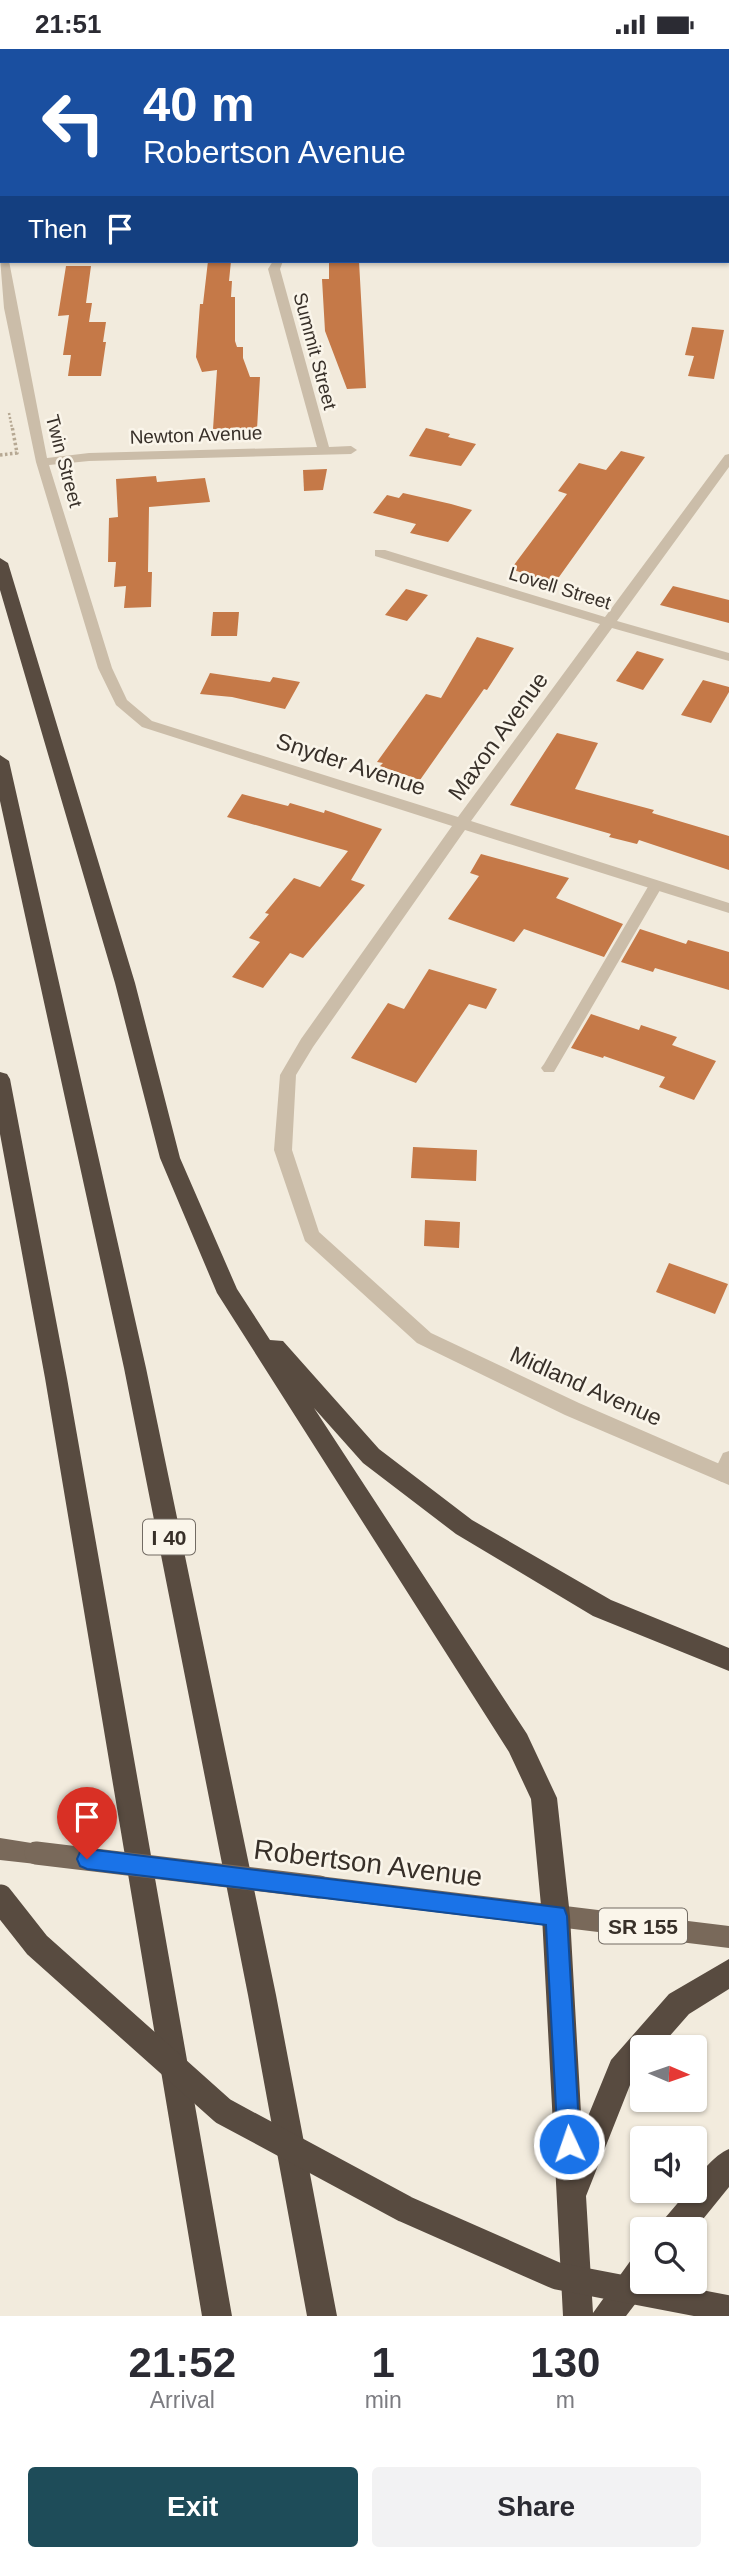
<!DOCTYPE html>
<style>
body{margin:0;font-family:Helvetica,sans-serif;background:#f2f2f3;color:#2b2b33;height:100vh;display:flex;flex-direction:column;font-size:26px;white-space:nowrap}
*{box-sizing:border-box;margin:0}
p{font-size:23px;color:#7c7c81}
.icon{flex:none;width:38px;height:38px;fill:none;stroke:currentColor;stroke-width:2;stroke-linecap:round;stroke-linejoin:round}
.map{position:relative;height:2267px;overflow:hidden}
.drawer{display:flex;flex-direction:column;background:#fff;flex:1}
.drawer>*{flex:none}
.banner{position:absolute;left:0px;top:0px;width:730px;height:214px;box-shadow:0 2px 5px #0004;background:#1a4fa0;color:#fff;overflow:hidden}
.needle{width:46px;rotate:92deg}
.fabs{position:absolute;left:630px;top:1986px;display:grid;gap:14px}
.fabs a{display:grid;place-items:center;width:77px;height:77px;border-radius:7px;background:#fff;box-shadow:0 2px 5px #0004;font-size:35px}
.pin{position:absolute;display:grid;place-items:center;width:60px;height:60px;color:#fff;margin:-72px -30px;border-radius:50% 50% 50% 0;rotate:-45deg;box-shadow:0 0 7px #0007}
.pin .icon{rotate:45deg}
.me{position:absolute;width:77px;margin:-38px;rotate:357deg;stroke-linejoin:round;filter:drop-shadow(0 0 5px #0008)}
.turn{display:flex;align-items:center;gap:24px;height:147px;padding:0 28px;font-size:32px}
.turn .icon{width:91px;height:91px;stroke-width:2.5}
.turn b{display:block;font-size:49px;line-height:60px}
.then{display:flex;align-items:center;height:66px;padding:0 28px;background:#0003;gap:14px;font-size:26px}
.eta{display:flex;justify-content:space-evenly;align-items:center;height:119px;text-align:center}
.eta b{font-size:42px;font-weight:700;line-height:49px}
.button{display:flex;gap:14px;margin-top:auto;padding:14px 28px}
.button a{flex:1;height:80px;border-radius:7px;background:#1e4c59;color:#fff;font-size:28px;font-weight:700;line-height:80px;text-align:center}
.button a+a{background:#f2f2f3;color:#2b2b33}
.status{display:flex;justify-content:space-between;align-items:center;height:49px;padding:0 35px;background:#fff;direction:ltr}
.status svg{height:19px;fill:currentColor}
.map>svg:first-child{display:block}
.building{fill:#c57948}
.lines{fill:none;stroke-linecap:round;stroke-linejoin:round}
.path-far1{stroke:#b6a893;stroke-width:2.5;stroke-dasharray:2 2;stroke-linecap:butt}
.path{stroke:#b6a893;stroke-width:3.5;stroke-dasharray:2.5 2.5;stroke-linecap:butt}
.lane{fill:#cbbda9;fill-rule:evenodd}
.street{fill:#cbbda9;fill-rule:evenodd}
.primary{fill:#79695a;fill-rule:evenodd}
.highway{fill:#584b40;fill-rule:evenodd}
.primary-bridge{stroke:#79695a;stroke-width:23}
.highway-bridge{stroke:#584b40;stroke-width:27}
.route{fill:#1a73e8;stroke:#114b97;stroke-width:2}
.labels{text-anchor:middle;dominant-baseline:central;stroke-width:5;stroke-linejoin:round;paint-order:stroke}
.far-street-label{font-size:19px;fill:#383029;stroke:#faf5ea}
.shield{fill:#faf5ea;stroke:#726b63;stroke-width:2}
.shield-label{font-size:21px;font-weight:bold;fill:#383029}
.street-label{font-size:23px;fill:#383029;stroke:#faf5ea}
.near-street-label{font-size:28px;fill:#383029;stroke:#faf5ea}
</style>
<div class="status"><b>21:51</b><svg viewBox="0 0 49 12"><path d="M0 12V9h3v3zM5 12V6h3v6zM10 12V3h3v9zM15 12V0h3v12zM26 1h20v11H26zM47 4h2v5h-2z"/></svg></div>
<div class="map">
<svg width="729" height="2267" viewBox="0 0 729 2267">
<rect width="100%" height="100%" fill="#f2ebdd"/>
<!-- building -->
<g class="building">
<path d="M208,212H231L229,232H232L231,248H235V292L237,298H243V309L250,328H260L257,380H213L217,321L202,323L196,308L200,255H203Z"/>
<path d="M329,212H359L366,339L347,340L325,282L322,230H329Z"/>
<path d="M66,217H91L86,254H92L89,273H106L103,293H106L101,327H68L71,306H63L69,266L58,267Z"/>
<path d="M692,278L724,281L714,330L688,327L694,307L685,306Z"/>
<path d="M426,379L450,385L448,388L476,395L461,417L409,407Z"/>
<path d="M621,402L645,408L554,535L511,520L567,445L558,442L579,414L606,421Z"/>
<path d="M327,420L323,441L304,442L303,421Z"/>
<path d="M156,427L157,433L205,429L210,453L149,458L148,523H152L151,558L124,559L126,537L114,538L116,513H108L109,469L118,468L116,430Z"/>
<path d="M403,444L451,455L472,461L448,493L410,484L416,475L373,464L387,446L399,449Z"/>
<path d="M673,537L729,551V574L660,556Z"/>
<path d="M406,540L428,546L407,572L385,566Z"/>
<path d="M213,563H239L237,587H211Z"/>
<path d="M477,588L514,599L487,641L484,640L420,731L380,717L383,714L377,713L426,645L441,649Z"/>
<path d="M637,602L664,610L643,641L616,632Z"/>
<path d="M210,624L270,633L273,628L300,633L285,660L232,648L200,645Z"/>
<path d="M703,631L729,638V643L711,674L681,666Z"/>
<path d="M557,684L598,694L575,740L654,761L652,764L729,787V821L639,791L637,795L609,788L611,785L510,756Z"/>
<path d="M242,745L288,757L290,754L324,764L325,761L382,780L351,831L365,836L303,909L290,904L263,939L232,928L260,893L249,889L269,865L265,864L294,829L320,838L348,802L227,768Z"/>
<path d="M481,805L569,829L556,849L623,875L604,908L524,880L514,893L448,870L479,827L470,824Z"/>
<path d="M640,880L686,895L688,891L729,903V941L655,919L653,923L621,913Z"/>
<path d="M429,920L497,940L486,960L469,955L416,1034L351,1009L388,954L404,960Z"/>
<path d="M591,965L639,981L641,976L677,988L672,996L716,1012L694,1051L659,1038L665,1028L604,1007L603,1009L571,999Z"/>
<path d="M413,1098L477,1101L476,1132L411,1129Z"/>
<path d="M425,1171L460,1173L459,1199L424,1197Z"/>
<path d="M669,1214L728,1235L715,1265L656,1243Z"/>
</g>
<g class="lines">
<!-- path-far1 -->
<path class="path-far1" d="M9,364L12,379"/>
<!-- path -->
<path class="path" d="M0,406L17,404L12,377"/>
<!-- lane -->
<g class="lane">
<rect x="0" y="18" width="2" height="6"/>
<path d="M656,831L663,836L554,1023H544L541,1019L544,1015L649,836Z"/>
<path d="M729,1402V1429L722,1433L716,1430L713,1425L723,1404Z"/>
</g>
<!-- street -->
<g class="street">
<rect x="0" y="76" width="2" height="6"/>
<rect x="728" y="83" width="1" height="6"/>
<rect x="0" y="189" width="2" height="18"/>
<path d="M0,209L9,212L47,409L89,404L317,398L268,220L273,212H283L280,220L329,398L351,397L357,401L351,405L89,412L49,416L112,619L127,651L152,672L458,768L600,575L375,507V501H385L605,568L725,406L729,405V418L617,572L729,604V612L612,579L471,772L729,854V864L465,781L313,998L296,1026L292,1101L319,1183L431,1284L579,1354L729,1419V1436L565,1366L417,1294L305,1192L274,1101L280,1026L301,990L452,777L142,678L116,656L98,619L36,413L4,259Z"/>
</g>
<!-- primary -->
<g class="primary">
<path d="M0,1789L44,1796L47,1804L44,1812L36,1815L0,1811Z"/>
<path d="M319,1827L729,1877V1899L319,1849L311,1846L308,1838L311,1830Z"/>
</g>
<!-- highway -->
<g class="highway">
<path d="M0,509L8,514L135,934L180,1109L237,1240L270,1291L283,1292L379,1400L472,1471L611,1551L729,1599V1622L593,1567L456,1485L363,1414L314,1359L527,1685L557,1749L570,1867L582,2082L611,2011L669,1945L729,1910V1940L689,1965L660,1998H642V2018L632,2031L586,2147L593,2264L631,2211L642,2207V2233H652L626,2267H563L542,1867L531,1750L509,1703L217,1244L160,1109L115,934L0,541Z"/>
<path d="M0,706L9,712L146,1319L276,1946L337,2267H307L248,1946L124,1319L0,752Z"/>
<path d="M0,1023L7,1025L10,1030L67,1329L232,2267H202L45,1329L0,1085Z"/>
<path d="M729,2100V2138L695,2180H661L665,2169L688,2142H695C695,2126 715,2106 729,2100Z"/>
</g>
<!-- primary-bridge -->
<path class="primary-bridge" d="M36,1804L319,1838"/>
<!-- highway-bridge -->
<path class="highway-bridge" d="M0,1849L37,1896L223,2062L405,2160L557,2227L729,2260"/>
</g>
<!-- route -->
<path class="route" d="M87,1800L564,1859L567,1867L580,2095L577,2103L569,2106L561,2103L558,2095L546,1876L87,1820L80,1817L77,1810L80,1803Z"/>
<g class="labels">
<!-- far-street labels -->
<g class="far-street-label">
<text transform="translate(315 302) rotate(75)">Summit Street</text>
<text transform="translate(196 386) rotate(-2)">Newton Avenue</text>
<text transform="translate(64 412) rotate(75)">Twin Street</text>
<text transform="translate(560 539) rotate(17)">Lovell Street</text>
</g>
<!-- shield labels -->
<g class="shield">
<rect x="143" y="1470.5" width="52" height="35" rx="5"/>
<rect x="599" y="1859.5" width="88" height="35" rx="5"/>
</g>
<g class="shield-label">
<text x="169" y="1488">I 40</text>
<text x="643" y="1877">SR 155</text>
</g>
<!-- street labels -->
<g class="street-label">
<text transform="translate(498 687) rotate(-54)">Maxon Avenue</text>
<text transform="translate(351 715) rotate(18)">Snyder Avenue</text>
<text transform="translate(586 1337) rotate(24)">Midland Avenue</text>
</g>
<!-- near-street labels -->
<g class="near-street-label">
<text transform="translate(368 1814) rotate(7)">Robertson Avenue</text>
</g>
</g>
</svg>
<div class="fabs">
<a><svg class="needle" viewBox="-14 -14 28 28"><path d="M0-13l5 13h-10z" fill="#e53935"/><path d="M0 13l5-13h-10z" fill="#7c7c81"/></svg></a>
<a><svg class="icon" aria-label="sound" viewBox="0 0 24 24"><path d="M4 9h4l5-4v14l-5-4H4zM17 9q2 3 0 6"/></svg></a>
<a><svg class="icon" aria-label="search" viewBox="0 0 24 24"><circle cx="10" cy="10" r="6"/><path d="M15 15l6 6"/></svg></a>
</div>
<div class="pin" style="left:87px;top:1810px;background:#d93025"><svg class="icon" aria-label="arrive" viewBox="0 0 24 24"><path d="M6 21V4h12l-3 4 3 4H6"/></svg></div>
<svg class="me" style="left:569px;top:2095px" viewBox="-20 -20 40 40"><circle r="17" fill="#1a73e8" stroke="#fff" stroke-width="3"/><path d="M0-11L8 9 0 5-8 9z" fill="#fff"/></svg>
<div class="banner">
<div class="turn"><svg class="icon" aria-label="left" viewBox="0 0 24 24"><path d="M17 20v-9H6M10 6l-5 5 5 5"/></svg><div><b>40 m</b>Robertson Avenue</div></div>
<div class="then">Then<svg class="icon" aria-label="arrive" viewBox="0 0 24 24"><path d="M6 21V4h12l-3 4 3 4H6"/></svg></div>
</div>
</div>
<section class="drawer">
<div class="eta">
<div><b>21:52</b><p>Arrival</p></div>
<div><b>1</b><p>min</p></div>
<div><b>130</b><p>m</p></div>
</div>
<div class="button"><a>Exit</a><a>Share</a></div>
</section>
